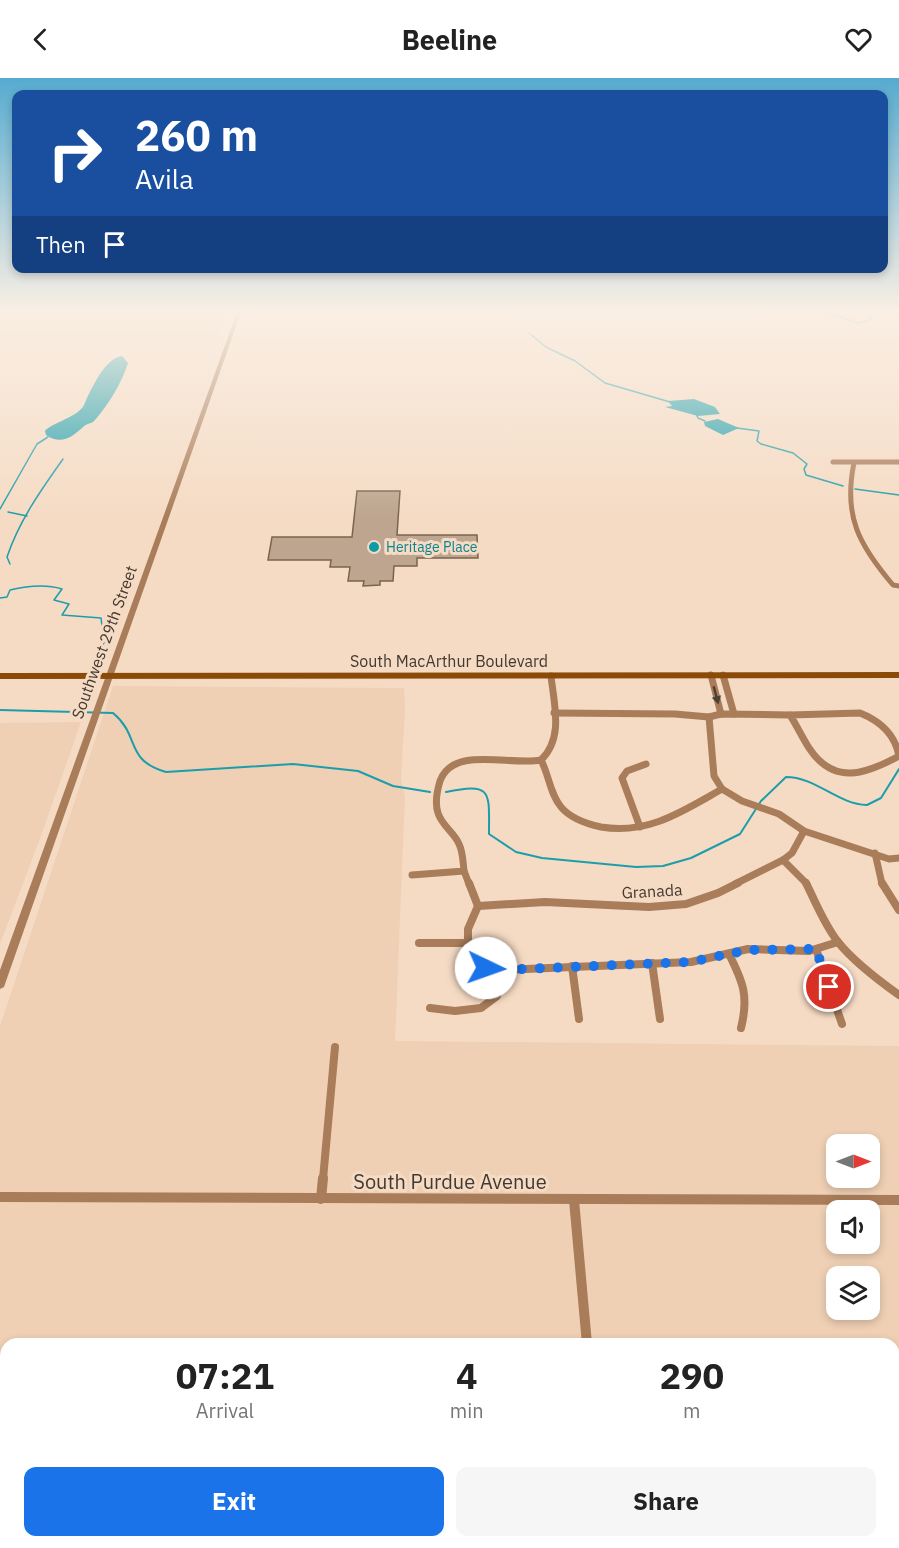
<!DOCTYPE html>
<style>
body{margin:0;font-family:"IBM Plex Sans",sans-serif;background:#f6f6f6;color:#222;height:100vh;display:flex;flex-direction:column;font-size:22px;white-space:nowrap}
*{box-sizing:border-box;margin:0}
p{font-size:20px;color:#767676}
.icon{flex:none;width:33px;height:33px;fill:none;stroke:currentColor;stroke-width:2;stroke-linecap:round;stroke-linejoin:round}
.map{position:relative;flex:1;overflow:hidden}
.panel{position:absolute;left:0px;top:1260px;width:900px;height:210px;display:flex;flex-direction:column;background:#fff;border-radius:18px 18px 0 0;box-shadow:0 3px 9px #0003}
.panel>*{flex:none}
.hud{position:absolute;left:12px;top:12px;width:876px;height:183px;border-radius:12px;box-shadow:0 3px 9px #0003;background:#1a4fa0;color:#fff;overflow:hidden}
.needle{width:39px;rotate:90deg}
.buttons{position:absolute;left:826px;top:1056px;display:grid;gap:12px}
.buttons a{display:grid;place-items:center;width:54px;height:54px;border-radius:12px;background:#fff;box-shadow:0 3px 9px #0003;font-size:30px}
.pin{position:absolute;display:grid;place-items:center;width:51px;height:51px;color:#fff;margin:-26px;border:3px solid #fff;border-radius:50%;box-shadow:0 2px 6px #0007}
.me{position:absolute;width:66px;margin:-33px;rotate:93deg;stroke-linejoin:round;filter:drop-shadow(0 0 4px #0008)}
.turn{display:flex;align-items:center;gap:21px;height:126px;padding:0 24px;font-size:27px}
.turn .icon{width:78px;height:78px;stroke-width:2.5}
.turn b{display:block;font-size:42px;line-height:51px}
.then{display:flex;align-items:center;height:57px;padding:0 24px;background:#0003;gap:12px;font-size:22px}
.eta{display:flex;justify-content:space-evenly;align-items:center;height:102px;text-align:center}
.eta b{font-size:36px;font-weight:700;line-height:42px}
.action{display:flex;gap:12px;margin-top:auto;padding:12px 24px}
.action a{flex:1;height:69px;border-radius:12px;background:#1a73e8;color:#fff;font-size:24px;font-weight:700;line-height:69px;text-align:center}
.action a+a{background:#f6f6f6;color:#222}
header{display:flex;justify-content:space-between;align-items:center;height:78px;padding:0 24px;background:#fff;font-size:27px;font-weight:700}
.map>svg:first-child{display:block}
.built{fill:#efd0b4;fill-rule:evenodd}
.water{fill:#1c9dab}
.lines{fill:none;stroke-linecap:round;stroke-linejoin:round}
.stream-far1{stroke:#1c9dab;stroke-width:1.5}
.stream{stroke:#1c9dab;stroke-width:2}
.building{fill:#bda58f;stroke:#7a644f;stroke-width:1.5}
.minor-far3{stroke:#a97c5a;stroke-width:5}
.minor-far2{stroke:#a97c5a;stroke-width:7}
.minor-far1{stroke:#a97c5a;stroke-width:8}
.minor{stroke:#a97c5a;stroke-width:10}
.tertiary{fill:#a97c5a;fill-rule:evenodd}
.secondary{fill:#8a4a08;fill-rule:evenodd}
.oneway{fill:#4d4034}
.route{stroke:#1a73e8;stroke-width:10;stroke-dasharray:0 18}
.culture-dot{fill:#0f9aa8;stroke:#f5dbc4;stroke-width:2}
.labels{text-anchor:middle;dominant-baseline:central;stroke-width:6;stroke-linejoin:round;paint-order:stroke}
.far-culture-label{font-size:14px;fill:#0d838f;stroke:#f5dbc4;text-anchor:start}
.street-label{font-size:16px;fill:#433930;stroke:#f5dbc4}
.near-street-label{font-size:20px;fill:#433930;stroke:#f5dbc4}
</style>
<header><svg class="icon" aria-label="back" viewBox="0 0 24 24"><path d="M15 5l-7 7 7 7"/></svg>Beeline<svg class="icon" aria-label="heart" viewBox="0 0 24 24"><path d="M12 20l-8-8c-3-5 5-10 8-4 3-6 11-1 8 4z"/></svg></header>
<div class="map">
<svg width="899" height="1470" viewBox="0 0 899 1470">
<rect width="100%" height="100%" fill="#f5dbc4"/>
<!-- built -->
<g class="built">
<path d="M0,234H227L217,259H0Z"/>
<path d="M113,608L404,610L405,632L401,702L405,718L395,963L899,968V1470H0V948ZM837,1066H870V1100H837ZM837,1132H870V1166H837ZM837,1198H870V1232H837ZM6,1266H894V1464H6Z"/>
<path d="M81,644L42,755L0,866V645Z"/>
</g>
<!-- water -->
<g class="water">
<path d="M122,278L128,285C122,304 109,326 95,342C92,346 87,345 83,349C71,360 61,367 46,357L45,353C49,347 72,340 80,332C84,329 85,324 87,320C94,306 106,280 122,278Z"/>
<path d="M694,321L715,329L720,336L698,338L665,329L672,328L668,323Z"/>
<path d="M718,341L739,350L723,357L705,348L704,344Z"/>
</g>
<g class="lines">
<!-- stream-far1 -->
<g class="stream-far1">
<path d="M823,234L859,245L872,241L869,234"/>
<path d="M893,234L899,238"/>
<path d="M529,255L546,269L575,283L605,305L670,324"/>
<path d="M696,336L698,340L705,343"/>
<path d="M737,350L759,353L757,363L761,366L793,375L807,386L804,391L806,397L843,408"/>
<path d="M855,411L899,417"/>
<path d="M0,431L37,366L48,359"/>
<path d="M8,434L27,438"/>
<path d="M10,486L7,479C19,443 41,412 63,381"/>
<path d="M0,520L7,519L10,512C27,508 45,506 62,511L54,522L69,526L62,537L101,540L104,564L102,571"/>
</g>
<!-- stream -->
<g class="stream">
<path d="M98,585L102,570"/>
<path d="M0,632L113,635C141,658 124,682 166,694L293,686L358,693L393,708L430,714"/>
<path d="M446,714C493,704 489,714 489,756L516,774L542,780L636,789L663,788L691,780L740,756L761,723L786,699C816,699 837,726 867,727L881,720L899,691"/>
</g>
</g>
<!-- building -->
<path class="building" d="M357,413H400L397,457H477L478,480H417V488H394L393,503H380V507L363,508L364,503H348L350,489H330L331,482H268L272,459H352Z"/>
<g class="lines">
<!-- minor-far3 -->
<g class="minor-far3">
<path d="M833,384H899"/>
<path d="M854,385C843,438 859,467 893,507L899,508"/>
</g>
<!-- minor-far2 -->
<g class="minor-far2">
<path d="M711,597L721,636"/>
<path d="M723,597L734,636"/>
<path d="M554,635L675,636L709,639L721,636L790,637"/>
<path d="M860,635C880,643 895,656 899,678C866,696 834,708 809,670C802,659 797,648 790,637Z"/>
<path d="M541,682C564,660 554,626 551,598"/>
<path d="M722,711L742,723L779,736L804,753L889,781L899,780"/>
<path d="M640,749L622,700L627,693L646,686"/>
<path d="M875,775L882,806"/>
<path d="M783,782L807,806"/>
<path d="M464,793L469,806"/>
<path d="M412,797L464,793C463,784 463,774 459,766C454,754 442,748 438,735C435,726 437,713 440,703C453,667 510,688 541,682C549,697 550,716 561,729C571,741 587,746 601,749C648,757 683,733 722,711L714,698L709,639"/>
<path d="M735,806L783,782L792,775L804,753"/>
</g>
<!-- minor-far1 -->
<g class="minor-far1">
<path d="M469,805L478,828"/>
<path d="M806,805C816,825 824,846 838,864C854,884 878,902 899,917"/>
<path d="M882,805L899,832"/>
<path d="M478,828L468,851V865L474,877L486,890L501,892L691,884L748,871L809,873L838,864"/>
<path d="M478,828L545,824L649,829L686,826L718,815L738,805"/>
<path d="M419,865H468"/>
<path d="M816,871L842,946"/>
<path d="M729,876C743,904 749,918 741,950"/>
<path d="M652,885L660,941"/>
<path d="M572,888L579,941"/>
<path d="M430,930L455,933L481,930L497,918L501,892"/>
<path d="M323,1101L335,969"/>
</g>
<!-- minor -->
<g class="minor">
<path d="M0,1119L899,1122"/>
<path d="M321,1121L323,1100"/>
<path d="M574,1122L587,1266"/>
<path d="M603,1464L604,1470"/>
</g>
<!-- tertiary -->
<path class="tertiary" d="M237,234H241L5,906L4,909L0,911V892Z"/>
<!-- secondary -->
<path class="secondary" d="M899,594V600L0,601V595Z"/>
</g>
<!-- one-way arrows -->
<defs><path id="oneway-solid" d="M-6-.8H1V-3.2L6.5 0L1 3.2V.8H-6Z" transform="scale(1.5)"/></defs>
<use class="oneway" href="#oneway-solid" transform="translate(716 617) rotate(75)"/>
<!-- sky -->
<linearGradient id="sky" x2="0" y2="1"><stop stop-color="#56abd0"/><stop offset="0.53" stop-color="#faefe4"/><stop offset="1" stop-color="#faefe4" stop-opacity="0"/></linearGradient>
<rect width="899" height="440" fill="url(#sky)"/>
<g class="lines">
<!-- route -->
<path class="route" d="M486,890L501,892L691,884L748,872L816,871L829,909"/>
</g>
<!-- markers -->
<circle class="culture-dot" cx="374" cy="469" r="6"/>
<g class="labels">
<!-- far-culture labels -->
<g class="far-culture-label">
<text x="386" y="469">Heritage Place</text>
</g>
<!-- street labels -->
<g class="street-label">
<text transform="translate(104 564) rotate(-70)">Southwest 29th Street</text>
<text x="449" y="583">South MacArthur Boulevard</text>
<text transform="translate(652 813) rotate(-3)">Granada</text>
</g>
<!-- near-street labels -->
<g class="near-street-label">
<text x="450" y="1103">South Purdue Avenue</text>
</g>
</g>
</svg>
<div class="buttons">
<a><svg class="needle" viewBox="-14 -14 28 28"><path d="M0-13l5 13h-10z" fill="#e53935"/><path d="M0 13l5-13h-10z" fill="#767676"/></svg></a>
<a><svg class="icon" aria-label="sound" viewBox="0 0 24 24"><path d="M4 9h4l5-4v14l-5-4H4zM17 9q2 3 0 6"/></svg></a>
<a><svg class="icon" aria-label="layers" viewBox="0 0 24 24"><path d="M12 4l9 5-9 5-9-5zM3 14l9 5 9-5"/></svg></a>
</div>
<div class="pin" style="left:829px;top:909px;background:#d93025"><svg class="icon" aria-label="arrive" viewBox="0 0 24 24"><path d="M6 21V4h12l-3 4 3 4H6"/></svg></div>
<svg class="me" style="left:486px;top:890px" viewBox="-20 -20 40 40"><circle r="19" fill="#fff"/><path d="M0-13L10 11 0 6-10 11z" fill="#1a73e8"/></svg>
<div class="hud">
<div class="turn"><svg class="icon" aria-label="right" viewBox="0 0 24 24"><path d="M7 20v-9h11M14 6l5 5-5 5"/></svg><div><b>260 m</b>Avila</div></div>
<div class="then">Then<svg class="icon" aria-label="arrive" viewBox="0 0 24 24"><path d="M6 21V4h12l-3 4 3 4H6"/></svg></div>
</div>
<section class="panel">
<div class="eta">
<div><b>07:21</b><p>Arrival</p></div>
<div><b>4</b><p>min</p></div>
<div><b>290</b><p>m</p></div>
</div>
<div class="action"><a>Exit</a><a>Share</a></div>
</section>
</div>
